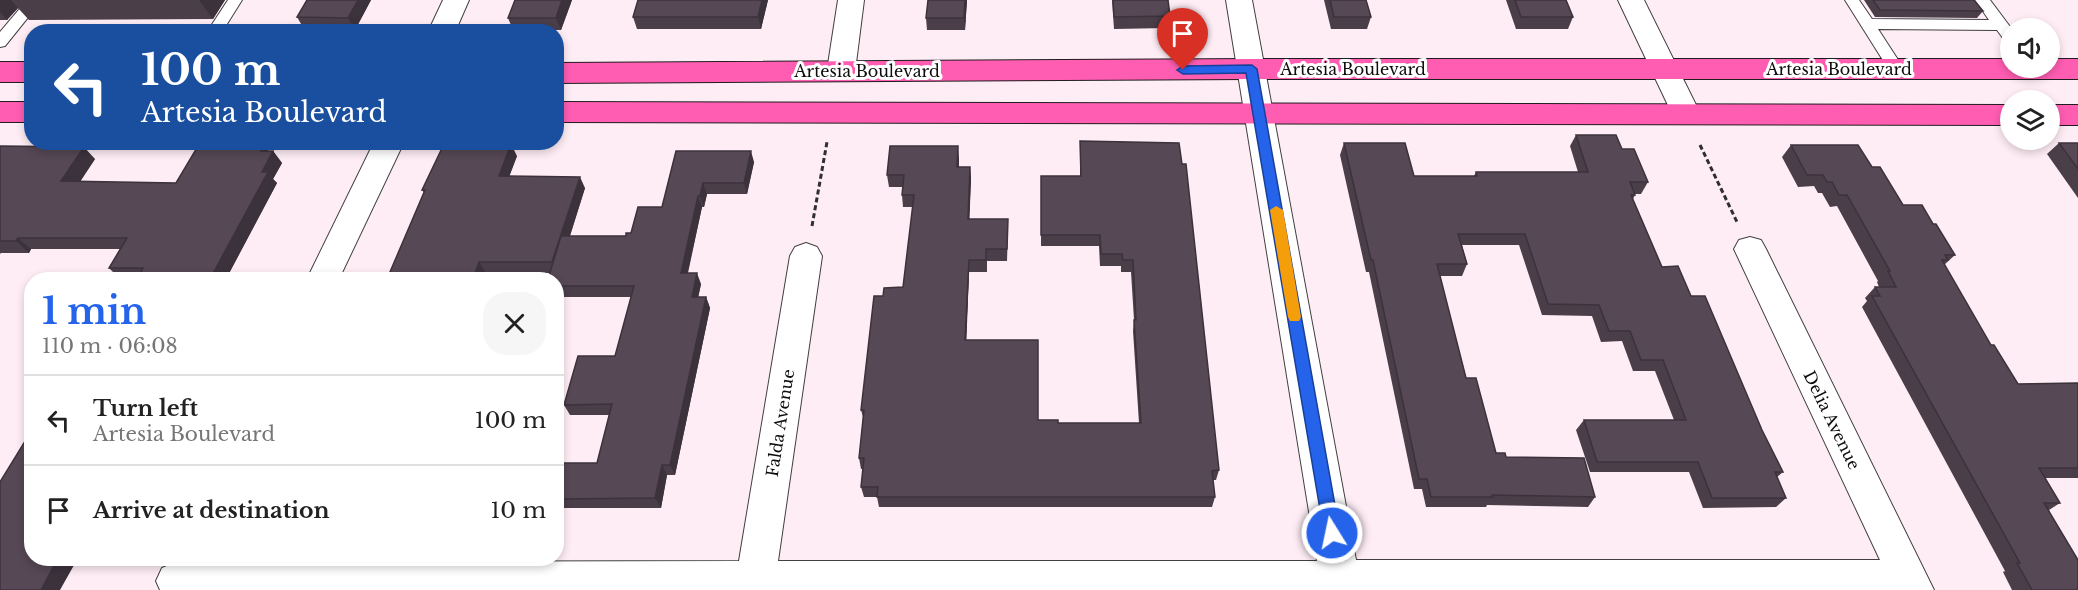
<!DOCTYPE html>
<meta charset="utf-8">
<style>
body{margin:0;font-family:"Libre Baskerville",serif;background:#f6f6f6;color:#222;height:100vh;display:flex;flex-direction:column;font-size:22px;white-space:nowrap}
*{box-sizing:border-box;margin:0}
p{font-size:20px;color:#767676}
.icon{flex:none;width:33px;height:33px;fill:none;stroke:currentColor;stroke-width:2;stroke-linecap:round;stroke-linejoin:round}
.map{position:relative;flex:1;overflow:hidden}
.panel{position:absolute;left:24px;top:272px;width:540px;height:294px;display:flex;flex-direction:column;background:#fff;border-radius:24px;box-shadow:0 3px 9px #0003}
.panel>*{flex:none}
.guide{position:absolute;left:24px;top:24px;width:540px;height:126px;border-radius:24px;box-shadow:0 3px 9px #0003;background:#1a4fa0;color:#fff;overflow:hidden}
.fabs{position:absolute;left:2000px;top:18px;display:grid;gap:12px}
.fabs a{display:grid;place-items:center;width:60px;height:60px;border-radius:50%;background:#fff;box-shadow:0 3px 9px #0003;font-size:30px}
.pin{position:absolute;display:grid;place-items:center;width:51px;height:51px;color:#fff;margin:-62px -26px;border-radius:50% 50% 50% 0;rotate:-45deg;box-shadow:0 0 6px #0007}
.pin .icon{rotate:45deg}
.me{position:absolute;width:66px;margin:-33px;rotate:350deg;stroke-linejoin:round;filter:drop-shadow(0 0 4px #0008)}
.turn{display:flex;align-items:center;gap:21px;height:126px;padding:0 18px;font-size:27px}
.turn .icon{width:78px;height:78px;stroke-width:2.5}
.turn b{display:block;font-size:42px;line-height:51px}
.round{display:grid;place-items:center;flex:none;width:63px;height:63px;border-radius:24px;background:#f6f6f6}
.headline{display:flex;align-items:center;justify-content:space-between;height:102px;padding:0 18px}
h1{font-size:36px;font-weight:700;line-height:45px;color:#2563eb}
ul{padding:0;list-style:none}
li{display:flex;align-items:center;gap:18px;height:90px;padding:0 18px;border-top:2px solid #e0e0e0}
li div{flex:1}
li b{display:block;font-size:22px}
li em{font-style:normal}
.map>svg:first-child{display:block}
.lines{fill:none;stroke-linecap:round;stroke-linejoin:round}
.service-casing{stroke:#404040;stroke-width:2}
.minor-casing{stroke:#404040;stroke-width:2}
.primary-casing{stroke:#1e1e1e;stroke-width:2}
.path{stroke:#2f2f2f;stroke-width:3;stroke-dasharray:5 3;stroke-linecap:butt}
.service{fill:#fff;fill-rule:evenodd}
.minor{fill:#fff;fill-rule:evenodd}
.primary{fill:#ff5db2;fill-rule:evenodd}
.wall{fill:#4a3e49}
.shaded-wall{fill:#3c323c}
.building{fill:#564855;stroke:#3c323c;stroke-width:1.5}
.route{fill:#2563eb;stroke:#184099;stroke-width:1.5}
.slow{fill:#f59e0b}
.labels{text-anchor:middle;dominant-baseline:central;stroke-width:6;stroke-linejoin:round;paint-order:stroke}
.street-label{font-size:16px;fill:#0d0d0d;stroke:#fff}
</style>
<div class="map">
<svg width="2078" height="590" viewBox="0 0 2078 590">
<rect width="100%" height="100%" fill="#ffedf5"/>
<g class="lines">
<!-- service casing -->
<g class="service-casing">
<g id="service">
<path d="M27,0H42L5,46L0,47V32Z"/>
<path d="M228,0H242L222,32H207Z"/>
<path d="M1845,0H1859L1872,19L1989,20L1975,0H1990L2011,28L2010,42L2005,41L1997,30L1878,29L1904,69L1896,74L1891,73Z"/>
</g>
</g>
<!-- minor casing -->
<g class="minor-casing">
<g id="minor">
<path d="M443,0H469L455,32H428Z"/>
<path d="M838,0H864L855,71L851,78L841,81L831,78L827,71Z"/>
<path d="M1226,0H1252L1356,560H1880L1734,249L1739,240L1750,237L1761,240L1766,249L1934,590H160L156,581L162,568L176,562L739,561L790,256L795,247L806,243L817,247L822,256L778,561H1317Z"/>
<path d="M1618,0H1644L1700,113L1695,120L1685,123L1675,120Z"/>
<path d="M374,142H404L339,279H307Z"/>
</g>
</g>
<!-- primary casing -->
<g class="primary-casing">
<g id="primary">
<path d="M1252,59H2010V68H2049V59H2078V79H1252L556,83V63Z"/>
<rect x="0" y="62" width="32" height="20"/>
<rect x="0" y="102" width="32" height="20"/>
<path d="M556,102L2010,105V125L556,122Z"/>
<rect x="2049" y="105" width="29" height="20"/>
</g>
</g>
<!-- path -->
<g class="path">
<path d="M1700,145L1737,222"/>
<path d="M812,226L827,142"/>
</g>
<!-- service -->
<use href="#service" class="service"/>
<!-- minor -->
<use href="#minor" class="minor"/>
<!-- primary -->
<use href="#primary" class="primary"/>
</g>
<!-- wall -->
<g class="wall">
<path d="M0,0H225L213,19L29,20L18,8L7,20H0Z"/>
<path d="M371,0L355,30L304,29L297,17Z"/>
<path d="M572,0L561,30H513L508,18Z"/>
<path d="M638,0H768L761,29H637L633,17Z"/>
<path d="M928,0H967L965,30H927L926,18Z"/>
<path d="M1112,0H1168L1170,16L1168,28L1114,29Z"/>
<path d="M1324,0H1366L1371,17L1367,29H1331Z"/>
<path d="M1506,0H1566L1573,17L1568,29H1516Z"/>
<path d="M1864,0H1974L1983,11L1977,18L1875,17Z"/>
<path d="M1576,135L1622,149L1648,182L1641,194H1635V195L1633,199L1662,267L1691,296L1783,472L1777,477L1786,498L1776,507L1703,508L1689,472H1590L1576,430L1584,420H1674L1655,371H1633L1622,341L1601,342L1592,316L1542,315L1519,245H1462L1467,264L1462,276H1440L1466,378L1496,453L1595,497L1588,507L1487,505L1486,507H1426L1422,489H1414L1369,272H1366L1340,155L1344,143L1414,176H1474L1476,172H1578L1570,146Z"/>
<path d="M1080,141L1179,143L1219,470L1216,480H1213L1215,497L1212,507H879L877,497H864L861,487L863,469H861L859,458L863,417L861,410L883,296L903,287L913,207H903L902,195L903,187H889L887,175L959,158V167H970L971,179L969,219L1008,231L1007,261H987V272H969L966,340L1038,420L1058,423H1139L1133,331L1134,320L1131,272H1121V266H1100L1099,246H1041V176H1080Z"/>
<path d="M2059,143H2078V198L2047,154Z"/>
<path d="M1791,145L1872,167L1903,205L1933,224L1955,255L1944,265L1991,345L2018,384L2078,383V478H2045L2060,503L2049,510L2078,590H2012L2003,572L2005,571L1862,307L1867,301L1865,298L1875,287H1879L1877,282L1878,281L1837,206L1830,207L1822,193H1818L1814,186L1798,187L1782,157Z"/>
<path d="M0,146L95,159L80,182L176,183L264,146L268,151H273L282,163L273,179L277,183L226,279H120L109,268L120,249H31L29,253H1L0,254Z"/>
<path d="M676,151L754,162L747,194H707L704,207H702L688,273L701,284L698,297H706L710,308L675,475H667L661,508H556V463H597L609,415H570L564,405L615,356L631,297H556V279L549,273H486L484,279H387L424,193L422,190L517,156L509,176L585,188L570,236H626L631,233L662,207Z"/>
</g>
<!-- shaded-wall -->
<g class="shaded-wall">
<path d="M0,0H11L18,8L7,20L0,12Z"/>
<path d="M199,0H225L213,19Z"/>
<path d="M358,0H371L355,30L348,18Z"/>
<path d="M562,0H572L561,30L556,18Z"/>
<path d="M762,0H768L761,29L758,17Z"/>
<path d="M965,0H967L965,30L964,18Z"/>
<path d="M511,144L517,156L505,188L499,176Z"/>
<path d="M264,146L271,155L273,151L282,163L273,179L277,183L226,279H210L262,172L261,151Z"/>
<path d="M958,146L959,158L958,179L957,167Z"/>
<path d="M84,147L95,159L72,193L61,181Z"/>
<path d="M751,151L754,162L747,194L744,183Z"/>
<path d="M970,167L971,179L969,231L968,219Z"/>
<path d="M580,177L585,188L558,273L552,262Z"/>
<path d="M703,183L707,194L704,207L700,196Z"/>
<path d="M698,196L702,207L685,284L681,273Z"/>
<path d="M18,238L31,249L29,253L16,241Z"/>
<path d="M969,260V272L966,351L965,340Z"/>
<path d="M479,262L486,273L484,279H473Z"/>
<path d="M697,273L701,284L696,308L692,297Z"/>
<path d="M706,297L710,308L675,475L670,465Z"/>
<path d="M662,465L667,475L661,508L655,498Z"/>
<path d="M58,558H78L60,590H41Z"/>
</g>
<!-- building -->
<g class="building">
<path d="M307,0H358L348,18L297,17Z"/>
<path d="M515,0H562L556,18H508Z"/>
<path d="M638,0H762L758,17H633Z"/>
<path d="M928,0H965L964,18H926Z"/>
<path d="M1113,0H1168L1170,16L1114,17Z"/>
<path d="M1330,0H1366L1371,17H1334Z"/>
<path d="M1515,0H1566L1573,17H1521Z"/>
<path d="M1873,0H1974L1983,11L1880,10Z"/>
<path d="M1576,135H1616L1622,149H1634L1648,182H1630L1635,195H1631L1662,267L1678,266L1691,296H1705L1762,430L1783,472H1775L1786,498H1712L1698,462H1597L1584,420H1686L1663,360H1641L1630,331H1609L1599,305L1548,304L1525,234H1458L1467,264H1437L1466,378H1476L1496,453H1505L1506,457L1584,458L1595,497L1492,495L1493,497H1431L1427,479H1419L1373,260H1371L1344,143H1405L1414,176H1477L1476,172H1588Z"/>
<path d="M1080,141L1179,143L1182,164H1186L1219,470L1212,471L1215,497H877L878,487H861L864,458H859L864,410H861L874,296H883L884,288L903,287L914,195H902L904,175H887L890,146H958L957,167H970L968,219H1008L1007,249H986V260H969L965,340H1038V420H1058V423H1141L1134,320H1136L1133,260H1123L1122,254H1101L1100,235H1041V176H1081Z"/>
<path d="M2059,143H2078V169Z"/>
<path d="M444,144H511L499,176L580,177L552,262H479L473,279H387L425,190H422Z"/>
<path d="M1791,145H1858L1872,167H1880L1903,205H1922L1933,224H1936L1955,255H1945L1948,260H1942L1991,345H1994L2018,384L2078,383V468H2039L2060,503H2044L2078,560V590H2032L2017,563H2020L1872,296H1880L1875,287H1896L1888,271H1890L1847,195H1839L1832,182H1827L1823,175H1807Z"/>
<path d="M0,146L84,147L61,181L176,183L198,146H264L261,151H273L262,172H268L210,279H137L143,268H109L127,238H18L16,241H0Z"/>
<path d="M676,151H751L744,183H703L700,196H698L681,273H697L692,297H706L670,465H662L655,498L556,499V463H597L612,404L564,405L578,356H615L634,286H556V279H548L561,236H626V233H631L638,207H662Z"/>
<path d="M27,438H32V558H58L41,590H0V482Z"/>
</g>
<!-- route -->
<path class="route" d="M1252,65L1257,69L1340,533L1338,538L1332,540L1326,538L1324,533L1246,73L1183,74L1177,70L1183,66Z"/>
<!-- slow -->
<path class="slow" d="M1276,206L1283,210L1301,317L1299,321H1290L1288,317L1270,210Z"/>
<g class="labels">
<!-- street labels -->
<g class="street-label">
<text x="1353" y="69">Artesia Boulevard</text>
<text x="1839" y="69">Artesia Boulevard</text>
<text x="867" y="71">Artesia Boulevard</text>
<text transform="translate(1832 420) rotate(64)">Delia Avenue</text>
<text transform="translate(780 423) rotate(-81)">Falda Avenue</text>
</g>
</g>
</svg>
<div class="fabs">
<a><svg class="icon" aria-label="sound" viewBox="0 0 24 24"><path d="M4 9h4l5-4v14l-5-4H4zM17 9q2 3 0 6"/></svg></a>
<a><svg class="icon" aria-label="layers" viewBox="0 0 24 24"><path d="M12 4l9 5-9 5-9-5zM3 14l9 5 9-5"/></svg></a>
</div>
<div class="pin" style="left:1183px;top:70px;background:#d93025"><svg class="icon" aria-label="arrive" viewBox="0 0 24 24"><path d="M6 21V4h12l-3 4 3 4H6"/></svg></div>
<svg class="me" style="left:1332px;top:533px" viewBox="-20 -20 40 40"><circle r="17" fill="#2563eb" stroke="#fff" stroke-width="3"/><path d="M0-11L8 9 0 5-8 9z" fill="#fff"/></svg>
<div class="guide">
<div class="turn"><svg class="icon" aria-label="left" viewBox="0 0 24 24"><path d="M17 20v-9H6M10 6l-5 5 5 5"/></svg><div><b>100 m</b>Artesia Boulevard</div></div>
</div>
<section class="panel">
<div class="headline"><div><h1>1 min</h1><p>110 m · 06:08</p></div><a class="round"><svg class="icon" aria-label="close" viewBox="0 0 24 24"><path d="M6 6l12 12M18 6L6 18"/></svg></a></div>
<ul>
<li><svg class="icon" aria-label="left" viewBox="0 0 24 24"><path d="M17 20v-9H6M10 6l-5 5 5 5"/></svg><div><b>Turn left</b><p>Artesia Boulevard</p></div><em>100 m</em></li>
<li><svg class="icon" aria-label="arrive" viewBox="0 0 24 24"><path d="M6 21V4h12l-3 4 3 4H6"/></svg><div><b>Arrive at destination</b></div><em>10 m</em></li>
</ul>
</section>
</div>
